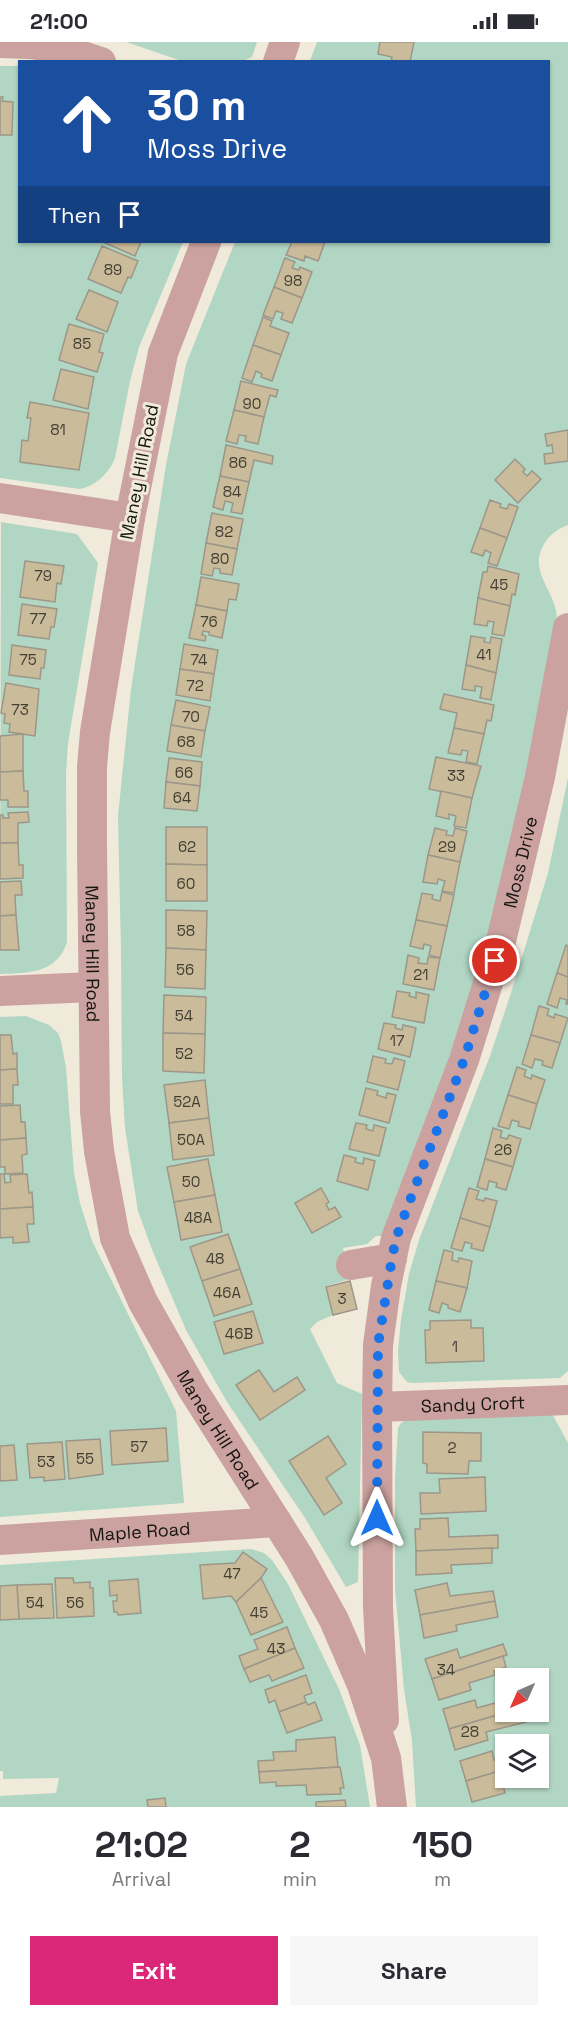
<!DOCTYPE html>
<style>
body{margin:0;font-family:"Space Grotesk",sans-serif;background:#f7f7f7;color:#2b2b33;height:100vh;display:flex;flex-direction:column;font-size:22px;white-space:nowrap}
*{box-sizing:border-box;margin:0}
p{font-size:20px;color:#7c7c81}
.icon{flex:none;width:33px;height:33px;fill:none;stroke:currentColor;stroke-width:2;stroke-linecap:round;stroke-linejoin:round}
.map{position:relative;height:1765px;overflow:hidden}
.panel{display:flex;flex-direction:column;background:#fff;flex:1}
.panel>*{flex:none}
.top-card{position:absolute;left:18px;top:18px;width:532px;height:183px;border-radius:0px;box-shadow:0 2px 4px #0004;background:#1a4fa0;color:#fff;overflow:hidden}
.needle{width:39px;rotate:225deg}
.controls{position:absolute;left:495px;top:1626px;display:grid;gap:12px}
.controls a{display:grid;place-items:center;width:54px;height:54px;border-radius:0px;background:#fff;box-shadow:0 2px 4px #0004;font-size:30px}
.pin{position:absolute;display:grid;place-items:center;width:51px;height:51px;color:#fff;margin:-26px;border:3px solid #fff;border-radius:50%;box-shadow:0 2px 6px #0007}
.me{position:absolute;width:66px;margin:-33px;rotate:0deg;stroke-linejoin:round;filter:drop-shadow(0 0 4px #0008)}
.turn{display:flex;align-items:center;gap:21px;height:126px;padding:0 30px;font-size:27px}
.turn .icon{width:78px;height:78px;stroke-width:2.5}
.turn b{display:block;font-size:42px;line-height:51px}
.then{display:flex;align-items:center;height:57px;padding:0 30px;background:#0003;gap:12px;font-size:22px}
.eta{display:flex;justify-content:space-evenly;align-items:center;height:102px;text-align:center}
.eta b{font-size:36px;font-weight:700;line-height:42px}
.action{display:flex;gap:12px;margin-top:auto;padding:12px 30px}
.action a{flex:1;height:69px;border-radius:0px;background:#db2777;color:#fff;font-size:24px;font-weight:700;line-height:69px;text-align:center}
.action a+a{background:#f7f7f7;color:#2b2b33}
.status{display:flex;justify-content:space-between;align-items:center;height:42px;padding:0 30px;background:#fff;direction:ltr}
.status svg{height:16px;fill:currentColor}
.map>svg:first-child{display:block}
.green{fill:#b1d6c3;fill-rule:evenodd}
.building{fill:#cabc9b;stroke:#9c9789;stroke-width:1.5}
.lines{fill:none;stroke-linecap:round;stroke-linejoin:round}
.minor{stroke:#cba29f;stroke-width:30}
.route{stroke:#1a73e8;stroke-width:10;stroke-dasharray:0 18}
.labels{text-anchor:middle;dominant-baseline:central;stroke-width:6;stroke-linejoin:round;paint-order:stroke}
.number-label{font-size:15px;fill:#443f33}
.street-label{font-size:18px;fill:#171510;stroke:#f0eadb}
</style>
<div class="status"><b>21:00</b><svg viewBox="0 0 49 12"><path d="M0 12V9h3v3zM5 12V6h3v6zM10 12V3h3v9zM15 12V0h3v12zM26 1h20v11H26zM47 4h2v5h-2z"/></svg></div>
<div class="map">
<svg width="568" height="1765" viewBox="0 0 568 1765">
<rect width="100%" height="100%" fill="#f0eadb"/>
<!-- green -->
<g class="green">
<path d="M126,0H257L252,15L242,19H182Z"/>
<path d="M317,0H568V483C557,487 548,494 543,504C529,530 555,549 557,575L542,670L472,959L381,1194H376L367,1202L343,1206L350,1237L326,1244L333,1273L317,1280L310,1287L337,1341L362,1352L358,1540L346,1545L305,1476L227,1360L186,1288L153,1210L138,1169L125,1086L122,1036L121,907L118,774L131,647L166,423L186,322L235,200H549V20L310,19Z"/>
<path d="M0,24H19L20,200H183L139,305L130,339L115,416C109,431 96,444 80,447L0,436Z"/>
<path d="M1,480L77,492L98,521L68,701L66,731L67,900C57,932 27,931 0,932Z"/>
<path d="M568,736V1329L560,1336L413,1341L407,1340L399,1330L398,1309L401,1278L409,1232L419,1198L490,1014L510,954L548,831Z"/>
<path d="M26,974L49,983L58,991L61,999L66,1026L74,1131L80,1161L92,1199L176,1369L184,1461L0,1475V975Z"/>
<path d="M550,1368L568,1401V1765H416L412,1699L404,1647L395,1547V1437L398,1386L401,1381L409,1376ZM506,1636H538V1670H506ZM506,1702H538V1736H506Z"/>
<path d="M251,1507L264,1511L272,1518L288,1542L339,1647L360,1703L370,1765H0V1754L56,1751L59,1736L3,1737V1729H0V1523Z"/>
</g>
<!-- building -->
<g class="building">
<path d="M380,0H414L410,20H391L392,15L378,12Z"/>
<path d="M0,55H3L2,59L13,60L12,93H0Z"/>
<path d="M103,200H141L135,214Z"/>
<path d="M292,200H325L318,219L305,214L304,219L286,213Z"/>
<path d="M102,204L138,219L131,236L128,235L121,251L88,237Z"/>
<path d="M285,216L295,220L292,226L299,228L300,225L312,230L302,256L274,245Z"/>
<path d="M274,245L302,256L292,281L281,277L283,271L276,269L273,277L263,273Z"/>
<path d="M89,248L118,260L107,290L76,277Z"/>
<path d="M263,275L272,279L270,284L289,291L281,313L253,303Z"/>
<path d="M69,282L104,292L99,310L103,311L97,330L59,318Z"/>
<path d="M253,303L281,313L272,339L261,335L262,332L256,329L252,340L242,336Z"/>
<path d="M61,327L94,335L88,367L53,358Z"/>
<path d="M241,339L278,348L276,355L270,353L264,375L234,368Z"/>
<path d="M30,360L89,371L79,428L20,420L22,398L28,399L31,376H27Z"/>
<path d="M234,368L264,375L258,402L245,399L246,394L239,393L237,402L226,399Z"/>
<path d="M568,388V419L545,422L544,412L553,411L552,403L547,404L545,392Z"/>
<path d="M226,403L273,414L272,422L254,418L249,440L220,434Z"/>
<path d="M515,417L525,427L523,430L527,434L532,429L541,437L518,461L495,438Z"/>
<path d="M220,434L249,440L242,472L231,470L233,461L225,459L223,468L213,465Z"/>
<path d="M490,458L501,462L500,465L507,467L509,462L518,465L507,496L480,486Z"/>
<path d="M212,471L243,477L237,507L206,501Z"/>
<path d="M480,486L507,496L497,524L488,521L491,511L485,508L483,514L471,510Z"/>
<path d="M206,501L237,507L232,533L220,531V527L214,526L212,534L201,532Z"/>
<path d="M25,519L64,524L61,542L57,541L55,560L20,555Z"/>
<path d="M488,524L519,532L515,553L512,552L510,564L478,556L483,530H487Z"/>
<path d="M201,535L239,542L236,558L229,557L227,569L196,563Z"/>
<path d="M478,556L510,564L504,594L492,592L494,580L488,579L487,584L474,582Z"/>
<path d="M22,562L57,567L54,585H51L49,597L18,593Z"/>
<path d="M196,563L227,569L222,596L209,593V590L203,589L202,593L206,594L205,599L189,596Z"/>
<path d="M471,594L485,596L484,600L490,601L491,595L502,597L496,631L466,623Z"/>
<path d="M184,602L218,608L214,632L180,627Z"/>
<path d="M12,603L46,608L44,626H41L40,637L9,633Z"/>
<path d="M466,623L496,631L491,658L480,656L482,645L475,644V649L462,647Z"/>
<path d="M180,627L214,632L210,659L176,653Z"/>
<path d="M6,641L39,647L35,694L9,690L10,682L4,681L5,672L1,671Z"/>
<path d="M444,652L494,663L491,679L487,678L484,692L454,686L457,671L440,667Z"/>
<path d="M176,658L210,665L205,689L171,683Z"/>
<path d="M171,683L205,689L201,715L167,709Z"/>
<path d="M454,686L484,692L477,722L466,720L468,709L462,708L461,713L448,711Z"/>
<path d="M23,692V729L0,730V694Z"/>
<path d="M436,715L481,724L472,756L429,747Z"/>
<path d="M169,716L202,720L200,744L166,740Z"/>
<path d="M23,729L24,749H28V765H8V758H0V730Z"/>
<path d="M166,740L200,744L197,769L164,766Z"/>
<path d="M441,749L472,756L466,786L454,784L456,774L449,772V777L436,774Z"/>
<path d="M28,770L29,780L18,781V801H0V773H3V776H9L8,771Z"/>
<path d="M166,785H207V823L166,822Z"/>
<path d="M435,786L447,789L446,793L453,794L455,786L467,789L460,820L428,813Z"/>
<path d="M0,801H18L19,823H23V836L0,837Z"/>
<path d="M428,813L460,820L454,851L442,849L445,839L438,837L437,842L423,840Z"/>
<path d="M166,822L207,823V859H166Z"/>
<path d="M21,839L22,853H15L16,873L0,874V840Z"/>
<path d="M442,850L454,853L447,884L416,878L422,851L433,853L432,857L440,859Z"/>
<path d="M166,868L207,869L206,908L166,906Z"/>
<path d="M16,873L19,908H0V874Z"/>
<path d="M416,878L447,884L440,916L429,913L431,904L424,902L423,907L410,904Z"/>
<path d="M566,903L568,904V935L557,931Z"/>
<path d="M166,906L206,908L205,947L165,945Z"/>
<path d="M408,913L419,916L418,921L427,922L428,915L440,916L434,948L403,942Z"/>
<path d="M557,931L568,935V962H566L567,958L560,956L557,966L547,962Z"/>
<path d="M397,949L410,951L409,954L416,956V950L429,953L424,981L392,975Z"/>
<path d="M164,953L206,955L205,992L163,991Z"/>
<path d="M539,964L549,967L547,973L554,976L555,972L568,976L560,1001L531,993Z"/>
<path d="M384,981L396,983L395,986L402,988L403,983L416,986L410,1015L378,1007Z"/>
<path d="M163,991L205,992L204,1031L163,1029Z"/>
<path d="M0,993H11L13,1012L17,1011V1027L0,1028Z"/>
<path d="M531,993L560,1001L552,1026L542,1023L543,1019L535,1017L532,1026L522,1022Z"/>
<path d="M373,1014L386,1017L385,1021L392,1022L394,1016L405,1019L398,1048L367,1040Z"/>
<path d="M517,1025L526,1028L524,1034L531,1037L532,1033L545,1038L537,1062L508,1053Z"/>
<path d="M17,1027L18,1043H13V1062H0V1028Z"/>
<path d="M205,1038L209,1076L169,1081L164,1043Z"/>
<path d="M366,1046L378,1049L377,1053L386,1056L387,1051L396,1053L389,1081L359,1073Z"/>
<path d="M508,1053L537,1062L530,1087L518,1084L519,1080L512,1078L509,1087L498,1084Z"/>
<path d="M20,1063L21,1080H25L26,1096L0,1098V1064Z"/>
<path d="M209,1076L214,1113L173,1118L169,1081Z"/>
<path d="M356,1081L367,1083L366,1087L373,1089L374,1083L386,1086L379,1114L349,1107Z"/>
<path d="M493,1086L502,1089L500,1095L507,1097L509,1093L521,1097L513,1125L485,1117Z"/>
<path d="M26,1096L27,1112L22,1113L23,1131L5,1132V1125H0V1098Z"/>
<path d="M344,1113L356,1116L355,1120L363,1122L364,1116L375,1119L368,1148L337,1139Z"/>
<path d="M208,1117L215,1153L174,1160L167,1125Z"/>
<path d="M485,1117L513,1125L506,1148L496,1145L497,1141L489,1139L487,1148L477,1145Z"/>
<path d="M0,1132H4L5,1141L11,1140L10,1133L27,1132L29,1151L32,1150L33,1165L0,1167Z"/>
<path d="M321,1146L329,1160L326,1162L329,1168L335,1165L341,1175L312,1191L295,1161Z"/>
<path d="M469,1146L479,1149L476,1157L484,1159L485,1156L497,1159L490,1185L460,1176Z"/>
<path d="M215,1153L222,1190L181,1198L174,1160Z"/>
<path d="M33,1165L34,1182H27L29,1200L13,1201V1195L0,1196V1167Z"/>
<path d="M460,1176L490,1185L483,1209L471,1206L472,1202L465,1200L462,1209L451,1206Z"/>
<path d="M228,1192L240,1227L202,1239L190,1205Z"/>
<path d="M444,1208L453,1210L452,1218L458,1220L459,1216L472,1219L467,1246L436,1239Z"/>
<path d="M240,1227L252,1262L214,1274L202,1239Z"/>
<path d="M350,1239L357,1267L333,1273L326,1245Z"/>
<path d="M436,1239L467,1246L460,1270L448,1266V1263L442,1261L439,1271L429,1268Z"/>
<path d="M253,1269L263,1301L224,1312L214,1280Z"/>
<path d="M471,1278V1286H483L484,1319L426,1321L425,1288H430V1279Z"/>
<path d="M259,1328L274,1350L297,1335L305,1348L260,1378L236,1343Z"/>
<path d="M166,1386L168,1419L112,1423L110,1389Z"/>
<path d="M423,1390L481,1391V1419H469L468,1432L427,1431V1422L423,1421Z"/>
<path d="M328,1394L346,1422L326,1436L342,1461L324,1473L289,1419Z"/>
<path d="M100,1397L103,1432L69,1437L66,1399Z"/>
<path d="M62,1400L65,1437L44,1439V1435L30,1436L27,1402Z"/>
<path d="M14,1403L17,1438L0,1439V1404Z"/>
<path d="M485,1435L486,1469L421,1472L420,1451H440L439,1437Z"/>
<path d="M448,1476L449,1495L498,1493V1506L416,1509L415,1487H420V1477Z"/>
<path d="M492,1506V1521L451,1523L452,1531L416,1533V1509Z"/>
<path d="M243,1510L267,1527L261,1536L236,1560L231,1554L203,1557L200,1523L235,1521Z"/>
<path d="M55,1536H73L74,1541L90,1540V1546H93L94,1574L57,1576Z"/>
<path d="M261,1536L283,1580L251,1593L236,1560Z"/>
<path d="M138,1537L141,1571L118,1573L117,1570H114L113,1559H117V1553L110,1554L109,1539Z"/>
<path d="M447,1541L450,1554L493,1549L495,1559L420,1573L415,1548Z"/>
<path d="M52,1542L54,1576L19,1577L17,1543Z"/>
<path d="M17,1543L19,1577L0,1578V1544Z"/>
<path d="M495,1559L498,1575L456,1583L457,1589L424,1596L420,1573Z"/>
<path d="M287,1585L295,1606L244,1627L239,1614L258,1607L254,1598Z"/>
<path d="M503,1602L507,1613L432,1637L425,1617L457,1607L460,1616Z"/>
<path d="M295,1606L304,1626L272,1639L269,1633L250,1640L244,1627Z"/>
<path d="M503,1614L506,1625L494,1629L495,1633L469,1641L471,1648L439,1658L432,1637Z"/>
<path d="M306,1633L312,1651L304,1654L306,1660L279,1670L275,1658L269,1661L265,1648Z"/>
<path d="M475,1658L477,1666L506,1658V1670H508L449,1687L443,1667Z"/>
<path d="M306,1660L308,1663L315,1660L322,1678L287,1691L279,1670Z"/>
<path d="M508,1670H533L535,1675L525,1678L526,1680L486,1690L488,1698L455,1708L449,1687Z"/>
<path d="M335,1695L338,1725L259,1730L258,1719L274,1718L273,1710L296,1709V1698Z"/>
<path d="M492,1709L494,1718L506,1714V1727L466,1739L460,1719Z"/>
<path d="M340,1725L344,1746H340L341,1752L307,1753L306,1743L276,1744V1740L260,1741L259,1730Z"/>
<path d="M506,1727V1736H528L503,1743L505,1751L472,1760L466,1739Z"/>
<path d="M165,1756L166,1765H148L147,1758Z"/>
<path d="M345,1758L346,1765H316V1760Z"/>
</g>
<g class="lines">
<!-- minor -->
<g class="minor">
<path d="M0,1L30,2L58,6L101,20"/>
<path d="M278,20L285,0"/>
<path id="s1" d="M206,200L163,311L130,476L95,690L92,725V804L95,1069L99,1109L115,1196L143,1260L193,1348L299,1515L334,1578L362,1643L386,1716L392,1765"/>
<path d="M0,456L130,476"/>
<path d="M0,949L93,945"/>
<path d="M351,1223L392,1216"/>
<path id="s2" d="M377,1365L568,1358"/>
<path id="s3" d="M0,1498L277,1480"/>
<path id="s4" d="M384,1678L378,1565L377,1365L378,1303L386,1244L396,1196L464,1018L501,899L540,735L568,586"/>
</g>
</g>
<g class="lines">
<!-- route -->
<path class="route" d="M377,1476L378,1303L392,1216L396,1196L412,1153L464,1018L495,919"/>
</g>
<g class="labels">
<!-- number labels -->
<g class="number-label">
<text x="113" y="227">89</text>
<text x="293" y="238">98</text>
<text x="82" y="301">85</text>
<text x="252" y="361">90</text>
<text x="58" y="387">81</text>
<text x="238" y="420">86</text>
<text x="232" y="449">84</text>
<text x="224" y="489">82</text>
<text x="220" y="516">80</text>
<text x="43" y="533">79</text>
<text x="499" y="542">45</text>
<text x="38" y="576">77</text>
<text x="209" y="579">76</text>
<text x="484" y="612">41</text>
<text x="28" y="617">75</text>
<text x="199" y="617">74</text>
<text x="195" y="643">72</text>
<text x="20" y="667">73</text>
<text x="191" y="674">70</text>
<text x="186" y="699">68</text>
<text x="184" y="730">66</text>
<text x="456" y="733">33</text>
<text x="182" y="755">64</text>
<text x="187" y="804">62</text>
<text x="447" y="804">29</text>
<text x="186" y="841">60</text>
<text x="186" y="888">58</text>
<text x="185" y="927">56</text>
<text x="421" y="932">21</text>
<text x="184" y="973">54</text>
<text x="397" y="998">17</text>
<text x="184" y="1011">52</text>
<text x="187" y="1059">52A</text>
<text x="191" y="1097">50A</text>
<text x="503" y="1107">26</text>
<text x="191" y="1139">50</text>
<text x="198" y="1175">48A</text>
<text x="215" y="1216">48</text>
<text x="227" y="1250">46A</text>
<text x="342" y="1256">3</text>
<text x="239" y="1291">46B</text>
<text x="455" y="1304">1</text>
<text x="139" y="1404">57</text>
<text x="452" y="1405">2</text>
<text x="85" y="1416">55</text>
<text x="46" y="1419">53</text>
<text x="232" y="1531">47</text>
<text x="35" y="1560">54</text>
<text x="75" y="1560">56</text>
<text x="259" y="1570">45</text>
<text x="276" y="1606">43</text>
<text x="446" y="1627">34</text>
<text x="470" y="1689">28</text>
</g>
<!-- street labels -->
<g class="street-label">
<text transform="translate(139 430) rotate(-79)">Maney Hill Road</text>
<text stroke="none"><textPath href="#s4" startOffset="880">Moss Drive</textPath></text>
<text stroke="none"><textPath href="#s1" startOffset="726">Maney Hill Road</textPath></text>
<text stroke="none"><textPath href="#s2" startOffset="96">Sandy Croft</textPath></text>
<text stroke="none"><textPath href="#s1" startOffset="1230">Maney Hill Road</textPath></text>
<text stroke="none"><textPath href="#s3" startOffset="140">Maple Road</textPath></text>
</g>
</g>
</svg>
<div class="controls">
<a><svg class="needle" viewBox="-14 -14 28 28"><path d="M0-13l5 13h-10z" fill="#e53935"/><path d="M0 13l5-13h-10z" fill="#7c7c81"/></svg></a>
<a><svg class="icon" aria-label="layers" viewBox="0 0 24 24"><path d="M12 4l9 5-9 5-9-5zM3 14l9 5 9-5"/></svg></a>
</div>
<div class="pin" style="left:495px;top:919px;background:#d93025"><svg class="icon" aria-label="arrive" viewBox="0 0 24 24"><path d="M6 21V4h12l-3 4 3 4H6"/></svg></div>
<svg class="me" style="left:377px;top:1476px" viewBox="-20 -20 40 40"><path d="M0-17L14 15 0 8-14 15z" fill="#1a73e8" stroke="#fff" stroke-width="4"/></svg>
<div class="top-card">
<div class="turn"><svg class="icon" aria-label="ahead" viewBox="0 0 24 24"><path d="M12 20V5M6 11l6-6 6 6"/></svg><div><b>30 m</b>Moss Drive</div></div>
<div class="then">Then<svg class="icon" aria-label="arrive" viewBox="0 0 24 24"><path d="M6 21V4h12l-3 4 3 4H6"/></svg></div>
</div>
</div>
<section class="panel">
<div class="eta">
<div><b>21:02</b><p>Arrival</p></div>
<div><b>2</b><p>min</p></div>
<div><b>150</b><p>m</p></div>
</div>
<div class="action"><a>Exit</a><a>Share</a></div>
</section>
